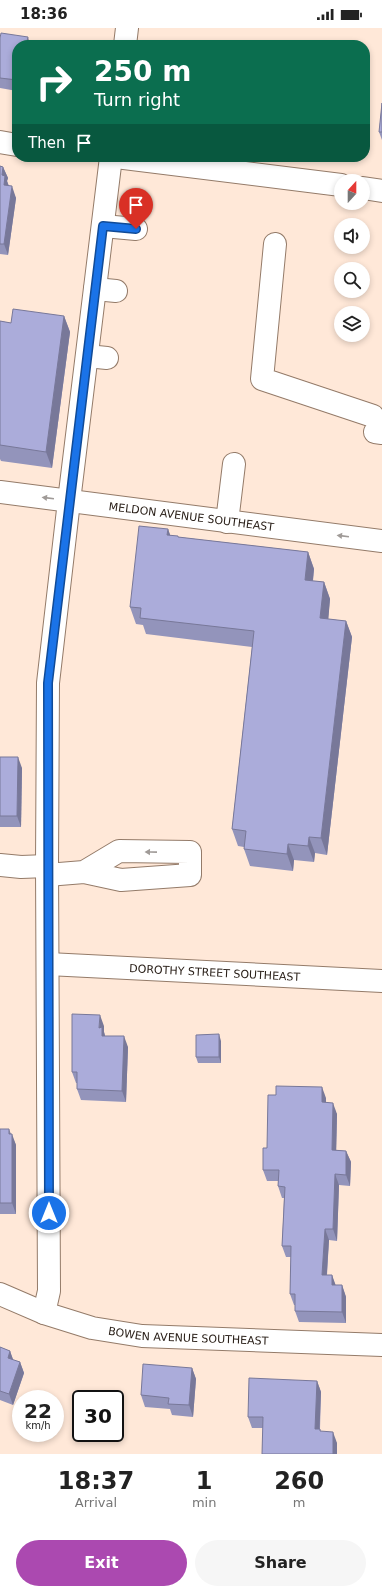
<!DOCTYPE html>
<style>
body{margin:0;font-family:"DejaVu Sans",sans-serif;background:#f6f6f6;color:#222;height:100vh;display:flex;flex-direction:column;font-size:15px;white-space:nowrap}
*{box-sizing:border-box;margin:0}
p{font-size:13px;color:#767676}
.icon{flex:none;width:22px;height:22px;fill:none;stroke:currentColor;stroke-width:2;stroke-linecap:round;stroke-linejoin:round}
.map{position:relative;height:1426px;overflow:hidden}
.drawer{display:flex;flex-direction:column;background:#fff;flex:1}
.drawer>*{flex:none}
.hud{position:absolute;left:12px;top:12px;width:358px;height:122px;border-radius:16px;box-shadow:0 2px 6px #0003;background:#0b6e4f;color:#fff;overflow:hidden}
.needle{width:26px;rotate:21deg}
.controls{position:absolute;left:334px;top:146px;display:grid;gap:8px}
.controls a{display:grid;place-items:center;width:36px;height:36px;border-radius:50%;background:#fff;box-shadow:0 2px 6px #0003;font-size:20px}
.speed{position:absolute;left:12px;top:1362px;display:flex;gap:8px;font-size:20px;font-weight:700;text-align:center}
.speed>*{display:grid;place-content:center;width:52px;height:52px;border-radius:50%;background:#fff;box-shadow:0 2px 6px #0003;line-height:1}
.speed small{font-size:10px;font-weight:400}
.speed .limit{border:2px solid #111;border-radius:6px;background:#fff;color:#111}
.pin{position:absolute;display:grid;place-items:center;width:34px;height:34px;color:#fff;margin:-41px -17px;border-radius:50% 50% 50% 0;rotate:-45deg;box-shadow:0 0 4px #0007}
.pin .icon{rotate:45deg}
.me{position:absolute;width:44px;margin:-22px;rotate:0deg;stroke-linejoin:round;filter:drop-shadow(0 0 3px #0008)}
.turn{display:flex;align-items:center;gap:14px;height:84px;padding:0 16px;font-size:18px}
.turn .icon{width:52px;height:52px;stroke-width:2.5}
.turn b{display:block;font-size:28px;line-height:34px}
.then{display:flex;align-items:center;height:38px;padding:0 16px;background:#0003;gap:8px;font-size:15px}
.eta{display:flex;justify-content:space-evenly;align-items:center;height:68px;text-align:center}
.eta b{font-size:24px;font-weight:600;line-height:28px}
.action{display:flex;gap:8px;margin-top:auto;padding:8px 16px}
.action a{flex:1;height:46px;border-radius:24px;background:#ab49b0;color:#fff;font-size:16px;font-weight:600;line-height:46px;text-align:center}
.action a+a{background:#f6f6f6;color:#222}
.status{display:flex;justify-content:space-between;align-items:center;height:28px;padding:0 20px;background:#fff;direction:ltr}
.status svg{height:11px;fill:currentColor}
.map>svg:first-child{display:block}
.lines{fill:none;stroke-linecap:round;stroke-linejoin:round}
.minor-casing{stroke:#947b69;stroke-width:24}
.minor{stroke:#fff;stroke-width:22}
.wall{fill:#9394bb}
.shaded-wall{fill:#787899}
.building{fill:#abacda;stroke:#787899}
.oneway{fill:#a09b98}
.route-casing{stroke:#114b97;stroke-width:10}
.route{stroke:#1a73e8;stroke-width:7}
.labels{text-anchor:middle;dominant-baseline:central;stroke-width:3.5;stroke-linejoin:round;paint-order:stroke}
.street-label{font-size:11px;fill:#2b211a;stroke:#ffe8d8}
</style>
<div class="status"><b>18:36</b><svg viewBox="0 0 49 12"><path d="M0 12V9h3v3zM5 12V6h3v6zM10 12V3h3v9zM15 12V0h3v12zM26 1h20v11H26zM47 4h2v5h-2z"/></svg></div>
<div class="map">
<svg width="382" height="1426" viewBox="0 0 382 1426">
<rect width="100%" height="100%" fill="#ffe8d8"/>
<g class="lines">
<!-- minor casing -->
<g class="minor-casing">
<g id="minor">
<path d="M125,17L127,0"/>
<path d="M0,114L17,117"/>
<path d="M116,129L341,157"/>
<path d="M363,160L382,163"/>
<path d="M103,198L136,201"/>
<path d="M275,216L262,351L373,388"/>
<path d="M95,261L116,263"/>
<path d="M87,328L107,330"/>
<path d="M375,404L382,405"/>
<path id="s1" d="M0,464L382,513"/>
<path d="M227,494L234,436"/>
<path d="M0,837L21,839L47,838"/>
<path d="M47,847L84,844L121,852L190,847V824L119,823L84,844"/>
<path id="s2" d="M48,936L382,953"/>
<path id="s3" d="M0,1266L44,1285L92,1300L142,1308L382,1317"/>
<path d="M44,1285L49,1263L47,838L48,655L69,473L111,129"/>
</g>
</g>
<!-- minor -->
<use href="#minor" class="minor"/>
</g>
<!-- wall -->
<g class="wall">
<path d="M0,10L17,17V63L0,60Z"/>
<path d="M382,75V112L379,104Z"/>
<path d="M0,138L3,139L8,150L7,153L9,158L16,170L8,227L0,226Z"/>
<path d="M64,288L70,304L52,440L1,433L0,431V293L11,295Z"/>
<path d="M168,501L170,507L178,509L308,524L314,541L313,553L324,554L330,571L328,591L346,593L352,609L327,827L315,825L314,834L294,832L293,843L250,838L244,821V819L238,818L232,801L252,619L146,606L143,597L136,596L130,579Z"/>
<path d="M0,729L22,740L21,799H0Z"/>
<path d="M104,998V1004L105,1008L128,1019L126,1074L81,1072L77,1061V1055H76L72,1044Z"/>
<path d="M221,1013V1035H198L196,1029Z"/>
<path d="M326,1070V1074L337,1086L336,1122L346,1123L351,1134L350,1158L339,1157L337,1213L329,1212L327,1247H332L335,1257H342L346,1269V1295L299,1294L295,1283V1277H294L290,1266L291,1229H286L282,1218L284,1170H282L278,1158V1153H267L263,1142L267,1120Z"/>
<path d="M0,1101L11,1106L16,1117V1186H0Z"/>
<path d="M0,1319L10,1323L13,1332L20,1334L24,1345L13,1377L0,1372Z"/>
<path d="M192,1340L196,1351L193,1389L172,1387L170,1381L145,1379L141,1367Z"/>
<path d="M317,1353L321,1364L320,1401L321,1404L337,1415V1426H262L263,1400H252L248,1389Z"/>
</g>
<!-- shaded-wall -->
<g class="shaded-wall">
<path d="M28,9L30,17H26Z"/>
<path d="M3,139L8,150L7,153L9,159L4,157L2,147Z"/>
<path d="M12,158L16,170L8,227L4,216Z"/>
<path d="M64,288L70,304L52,440L46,424Z"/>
<path d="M168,501L174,518L167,507Z"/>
<path d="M308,524L314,541L311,569L305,552Z"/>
<path d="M324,554L330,571L327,607L320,590Z"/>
<path d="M346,593L352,609L327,827L321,810Z"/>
<path d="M18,729L22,740L21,799L17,788Z"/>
<path d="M309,809L315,825L314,834L308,818Z"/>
<path d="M288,816L294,832L293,843L287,826Z"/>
<path d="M100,987L104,998V1004L106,1011V1019L99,1000Z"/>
<path d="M219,1006L221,1013V1035L219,1029Z"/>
<path d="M124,1008L128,1019L126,1074L122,1063Z"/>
<path d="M322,1059L326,1070V1085L322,1074Z"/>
<path d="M333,1075L337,1086L336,1133L332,1122Z"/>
<path d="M9,1101L12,1109V1106L16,1117V1186L12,1175Z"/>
<path d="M346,1123L351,1134L350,1158L346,1147Z"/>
<path d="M335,1146L339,1157L337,1213L333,1201Z"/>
<path d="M325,1201L329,1212L326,1258L322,1247Z"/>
<path d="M332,1247L336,1258L332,1257Z"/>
<path d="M342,1257L346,1269V1295L342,1284Z"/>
<path d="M10,1323L14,1334L8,1330Z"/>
<path d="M20,1334L24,1345L13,1377L9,1366Z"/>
<path d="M192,1340L196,1351L193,1389L189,1377Z"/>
<path d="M317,1353L321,1364L319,1412L315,1401Z"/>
<path d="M333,1404L337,1415V1426H333Z"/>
</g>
<!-- building -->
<g class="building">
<path d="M1,5L28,9L26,17H17V52L0,50V10Z"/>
<path d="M382,75V104H379Z"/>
<path d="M0,138L3,139L2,147L5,148L4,157L12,158L4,216H0Z"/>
<path d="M13,281L64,288L46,424L0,417V293L11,295Z"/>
<path d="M139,498L168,501L167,507L178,508V509L308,524L305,552L324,554L320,590L346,593L321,810L309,809L308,818L288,816L287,826L244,821L246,803L232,801L254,603L140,590L141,580L130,579Z"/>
<path d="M0,729H18L17,788H0Z"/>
<path d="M72,986L100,987L99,1000L102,999V1008H124L122,1063L77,1061V1044H72Z"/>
<path d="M219,1006V1029H196V1007Z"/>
<path d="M276,1058L322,1059V1074L333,1075L332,1122L346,1123V1147L335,1146L333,1201H325L322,1247H332V1257H342V1284L295,1283V1266H290L291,1218H282L285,1159L278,1158L279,1142H263V1120H267L268,1067H276Z"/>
<path d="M0,1101H9V1106H12V1175H0Z"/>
<path d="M0,1319L10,1323L8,1330L20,1334L9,1366L0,1363Z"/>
<path d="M143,1336L192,1340L189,1377L168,1376L169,1370L141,1367Z"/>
<path d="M249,1350L317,1353L315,1401H320V1403L333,1404V1426H262L263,1389H248Z"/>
</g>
<!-- one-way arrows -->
<defs><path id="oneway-solid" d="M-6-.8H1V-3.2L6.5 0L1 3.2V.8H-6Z"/></defs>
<g class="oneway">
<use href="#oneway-solid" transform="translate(48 470) rotate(-173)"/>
<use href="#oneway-solid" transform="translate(343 508) rotate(-173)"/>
<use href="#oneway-solid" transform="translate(151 824) rotate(-179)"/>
</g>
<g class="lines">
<!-- route casing -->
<g class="route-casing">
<path id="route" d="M49,1185L48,655L103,198L136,201"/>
</g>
<!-- route -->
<use href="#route" class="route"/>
</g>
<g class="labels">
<!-- street labels -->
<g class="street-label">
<text stroke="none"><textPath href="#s1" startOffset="193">MELDON AVENUE SOUTHEAST</textPath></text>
<text stroke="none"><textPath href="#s2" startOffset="167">DOROTHY STREET SOUTHEAST</textPath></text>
<text stroke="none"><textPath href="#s3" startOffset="195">BOWEN AVENUE SOUTHEAST</textPath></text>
</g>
</g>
</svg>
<div class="controls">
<a><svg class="needle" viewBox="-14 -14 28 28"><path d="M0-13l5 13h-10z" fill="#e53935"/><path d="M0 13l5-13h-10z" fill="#767676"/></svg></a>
<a><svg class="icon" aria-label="sound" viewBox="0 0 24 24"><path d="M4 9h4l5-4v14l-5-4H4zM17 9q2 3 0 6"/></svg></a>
<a><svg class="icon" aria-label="search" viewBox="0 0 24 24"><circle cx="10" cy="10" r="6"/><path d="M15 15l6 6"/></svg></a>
<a><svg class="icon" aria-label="layers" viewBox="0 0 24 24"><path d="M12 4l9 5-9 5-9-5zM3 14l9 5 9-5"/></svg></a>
</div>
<div class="speed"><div>22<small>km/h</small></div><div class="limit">30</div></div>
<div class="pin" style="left:136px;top:201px;background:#d93025"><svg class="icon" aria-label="arrive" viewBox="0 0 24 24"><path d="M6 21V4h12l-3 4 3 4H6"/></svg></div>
<svg class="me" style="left:49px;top:1185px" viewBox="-20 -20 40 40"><circle r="17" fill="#1a73e8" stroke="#fff" stroke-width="3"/><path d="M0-11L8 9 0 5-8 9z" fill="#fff"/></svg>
<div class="hud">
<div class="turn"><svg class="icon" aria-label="right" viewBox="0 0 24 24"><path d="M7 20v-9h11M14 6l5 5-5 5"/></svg><div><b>250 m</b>Turn right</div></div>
<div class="then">Then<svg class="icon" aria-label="arrive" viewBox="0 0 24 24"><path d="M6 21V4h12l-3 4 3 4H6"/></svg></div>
</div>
</div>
<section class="drawer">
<div class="eta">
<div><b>18:37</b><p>Arrival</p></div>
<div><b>1</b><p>min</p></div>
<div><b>260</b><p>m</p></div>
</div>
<div class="action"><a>Exit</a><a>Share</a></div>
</section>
